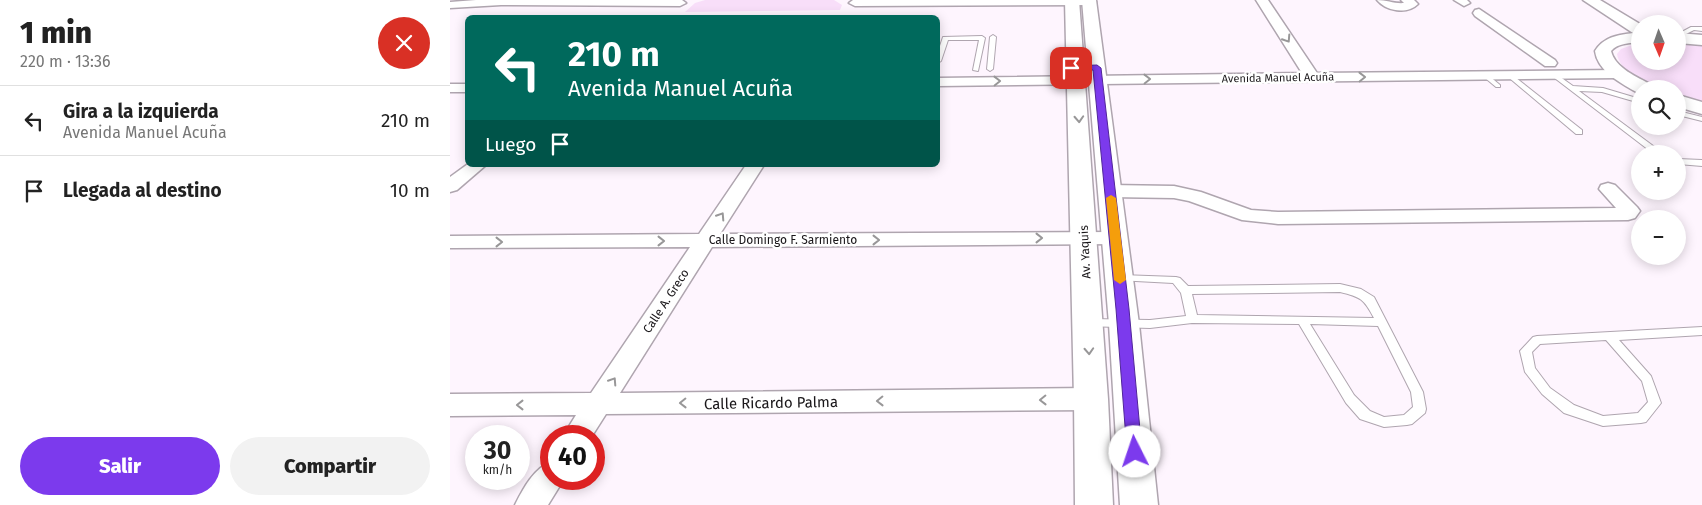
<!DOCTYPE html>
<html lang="es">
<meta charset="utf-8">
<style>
body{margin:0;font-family:"Fira Sans",sans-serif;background:#f2f2f2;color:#222;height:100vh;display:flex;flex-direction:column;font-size:19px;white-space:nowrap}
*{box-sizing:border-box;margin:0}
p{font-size:16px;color:#767676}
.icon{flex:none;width:28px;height:28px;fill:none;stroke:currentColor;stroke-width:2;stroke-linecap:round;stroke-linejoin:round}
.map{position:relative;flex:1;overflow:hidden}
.panel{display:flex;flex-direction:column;background:#fff;width:450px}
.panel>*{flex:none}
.guide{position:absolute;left:15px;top:15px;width:475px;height:152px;border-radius:8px;box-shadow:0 2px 12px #0003;background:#00695c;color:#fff;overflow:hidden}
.needle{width:32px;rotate:178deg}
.controls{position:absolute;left:1181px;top:15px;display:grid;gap:10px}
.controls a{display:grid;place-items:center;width:55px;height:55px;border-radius:50%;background:#fff;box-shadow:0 2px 12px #0003;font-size:25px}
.speed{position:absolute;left:15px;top:425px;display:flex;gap:10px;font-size:25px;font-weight:700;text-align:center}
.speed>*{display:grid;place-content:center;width:65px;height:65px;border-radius:50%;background:#fff;box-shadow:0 2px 12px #0003;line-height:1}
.speed small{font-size:12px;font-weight:400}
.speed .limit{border:8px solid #d22;background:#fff;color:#111}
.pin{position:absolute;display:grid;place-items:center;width:42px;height:42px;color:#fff;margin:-21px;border-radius:10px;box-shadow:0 2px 8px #0006}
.me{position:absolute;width:55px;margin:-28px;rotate:356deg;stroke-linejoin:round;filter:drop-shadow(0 0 4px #0008)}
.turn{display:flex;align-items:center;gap:18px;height:105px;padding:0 20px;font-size:22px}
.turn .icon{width:65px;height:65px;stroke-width:2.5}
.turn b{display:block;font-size:35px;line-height:42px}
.then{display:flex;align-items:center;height:48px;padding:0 20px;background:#0003;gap:10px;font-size:19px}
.round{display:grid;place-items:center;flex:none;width:52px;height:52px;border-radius:26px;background:#f2f2f2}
.summary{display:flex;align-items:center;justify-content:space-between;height:85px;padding:0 20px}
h1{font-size:30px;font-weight:800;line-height:38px}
.primary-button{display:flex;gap:10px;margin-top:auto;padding:10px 20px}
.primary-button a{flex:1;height:58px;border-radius:30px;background:#7c3aed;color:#fff;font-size:20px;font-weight:800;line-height:58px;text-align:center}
.primary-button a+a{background:#f2f2f2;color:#222}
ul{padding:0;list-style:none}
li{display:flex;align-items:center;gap:15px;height:70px;padding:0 20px;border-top:1px solid #e0e0e0}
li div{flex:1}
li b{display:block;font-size:19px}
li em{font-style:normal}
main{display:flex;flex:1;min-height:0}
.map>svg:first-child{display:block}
.green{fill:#f8def9}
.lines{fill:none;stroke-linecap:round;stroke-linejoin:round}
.service-casing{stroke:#afa5af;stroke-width:2}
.minor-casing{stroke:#afa5af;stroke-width:3}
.tertiary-casing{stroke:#afa5af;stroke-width:3}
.service{fill:#fff;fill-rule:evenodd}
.minor{fill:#fff;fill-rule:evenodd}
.tertiary{fill:#fff;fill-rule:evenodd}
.oneway{stroke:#989798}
.route{fill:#7c3aed;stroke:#51269a}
.slow{fill:#f59e0b}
.labels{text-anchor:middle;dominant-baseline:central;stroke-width:5;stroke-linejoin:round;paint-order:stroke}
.far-street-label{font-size:11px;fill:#1a171a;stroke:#fff}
.street-label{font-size:12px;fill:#1a171a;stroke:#fff}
.near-street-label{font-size:15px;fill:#1a171a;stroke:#fff}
</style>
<main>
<section class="panel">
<div class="summary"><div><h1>1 min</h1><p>220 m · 13:36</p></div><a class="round" style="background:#d93025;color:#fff"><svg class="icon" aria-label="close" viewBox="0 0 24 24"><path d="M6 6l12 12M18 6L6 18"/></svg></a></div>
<ul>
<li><svg class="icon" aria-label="left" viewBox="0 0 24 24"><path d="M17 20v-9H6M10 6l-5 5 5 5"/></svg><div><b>Gira a la izquierda</b><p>Avenida Manuel Acuña</p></div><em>210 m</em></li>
<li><svg class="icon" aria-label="arrive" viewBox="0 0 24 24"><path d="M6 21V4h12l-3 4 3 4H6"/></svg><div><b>Llegada al destino</b></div><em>10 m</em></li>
</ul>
<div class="primary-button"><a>Salir</a><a>Compartir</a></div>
</section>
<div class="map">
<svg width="1252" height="505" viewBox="0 0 1252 505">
<rect width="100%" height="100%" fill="#fef5fe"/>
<!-- green -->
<g class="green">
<path d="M255,0H384L392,5L390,10L235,12L245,3Z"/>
<path d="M1228,41L1252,44V104L1228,96V89C1221,89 1214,90 1208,89C1193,86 1169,69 1167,54L1171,49L1190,42V61H1228Z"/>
</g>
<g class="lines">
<!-- service casing -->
<g class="service-casing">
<g id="service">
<path d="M1241,27H1252V31L1244,30L1228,38V34Z"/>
<path d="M543,35L546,37L543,69L540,71L537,69L540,37Z"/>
<path d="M532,36L535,38L528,71L523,70L529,40H498L491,61L488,63V52L493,37Z"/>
<path d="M1057,74H1061L1132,130V134H1126L1057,76Z"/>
<path d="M1102,74H1106L1123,86L1153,88L1190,99V103L1152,92L1129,91L1214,154H1204L1102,76Z"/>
<path d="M1034,75H1038L1050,85V87H1046L1034,77Z"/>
<path d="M1228,111L1252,117V121L1228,115Z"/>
<path d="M1228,159L1252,160V166L1228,164Z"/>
<path d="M671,275L726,277L730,278L738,286L890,284L911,289L924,297L973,392L976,409L975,413L962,424L957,425L934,427L910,419L896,403L849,324L742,323L700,328L635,326L633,323L635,320L639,319L700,320L736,316L731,293L723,283L667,280L666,278ZM890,292C911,297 914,299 924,318L747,315L742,294ZM860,324L928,326L961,392L963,407L954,415L934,417L920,411L904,395Z"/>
<path d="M1252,327V335L1169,340L1201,376L1211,403L1196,422L1191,423L1153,426L1114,413L1092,394L1075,372L1070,351L1083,337L1087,336ZM1156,340L1192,381L1198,402L1188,413L1153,416L1124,405L1100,388L1085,368L1082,352L1090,344Z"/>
</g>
</g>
<!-- minor casing -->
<g class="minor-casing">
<g id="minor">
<path d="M26,0H232L236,3L230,6L51,5L0,8V2Z"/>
<path d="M644,0L646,2L644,4L640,5L405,6L399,3L403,0Z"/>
<path d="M806,0H818L867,73L1168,70L1173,71L1175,74L1173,77L1168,78L488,86V78L852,73Z"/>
<path d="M927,0C937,0 945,4 954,3L951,0H964L968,4C957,15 936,11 927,0Z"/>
<path d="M1004,0H1017L1020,3L1014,6Z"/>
<path d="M1029,9L1105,60L1107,63L1105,66H1095L1025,16L1023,13L1025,10Z"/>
<rect x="0" y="84" width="18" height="8"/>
<path d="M18,164L36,165L7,190L0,192V177Z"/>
<path d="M296,165H314L270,234L666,232L673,234L676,238L673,242L666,244L262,247L170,393L641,388L651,391L654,399L651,407L641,410L156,414L142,436H113L126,415L0,416V394L141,393L240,247L0,248V236L249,234Z"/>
<path d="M1158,183L1165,185L1187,207L1190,211L1185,218L1178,220L828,224L792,220L739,201L724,198L660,197L653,195L651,191L653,187L660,185L724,186L751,192L801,210L828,212L1166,208L1149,189L1151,185Z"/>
<path d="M101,462V479H114L98,505H65C73,489 84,468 101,462Z"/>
</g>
</g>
<!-- tertiary casing -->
<g class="tertiary-casing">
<g id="tertiary">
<path d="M615,0H629L658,399L663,505H625L624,399Z"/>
<path d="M632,0H646L689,324L708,505H670L659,324Z"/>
<path d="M1133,0H1150L1190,24V42C1180,43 1168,43 1161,51C1165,68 1187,77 1202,85L1204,89H1190V93H1188C1171,83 1148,72 1145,51C1154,37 1167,35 1183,33Z"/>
<path d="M1228,33L1252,35V45L1228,43Z"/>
<path d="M1228,95L1252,102V114L1228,107Z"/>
</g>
</g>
<!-- service -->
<use href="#service" class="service"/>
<!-- minor -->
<use href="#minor" class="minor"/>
<!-- tertiary -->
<use href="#tertiary" class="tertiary"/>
</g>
<!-- one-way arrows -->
<defs><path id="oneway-chevron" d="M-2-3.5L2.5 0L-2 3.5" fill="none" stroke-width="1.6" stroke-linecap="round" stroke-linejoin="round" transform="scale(1.25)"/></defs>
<g class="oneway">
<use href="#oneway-chevron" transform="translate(837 39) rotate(57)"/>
<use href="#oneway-chevron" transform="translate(912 77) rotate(-1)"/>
<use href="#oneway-chevron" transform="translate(697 79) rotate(-1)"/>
<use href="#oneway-chevron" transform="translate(547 81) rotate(-1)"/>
<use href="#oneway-chevron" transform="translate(629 119) rotate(87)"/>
<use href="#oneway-chevron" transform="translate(271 216) rotate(-57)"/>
<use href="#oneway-chevron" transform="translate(589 238)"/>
<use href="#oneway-chevron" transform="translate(426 240)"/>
<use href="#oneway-chevron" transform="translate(211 241)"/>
<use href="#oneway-chevron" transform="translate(49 242)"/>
<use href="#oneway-chevron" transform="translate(639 351) rotate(87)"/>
<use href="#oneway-chevron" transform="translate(163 381) rotate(-57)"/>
<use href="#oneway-chevron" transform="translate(593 400) rotate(179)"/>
<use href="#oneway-chevron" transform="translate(430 401) rotate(179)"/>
<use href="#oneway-chevron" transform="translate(233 403) rotate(179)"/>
<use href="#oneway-chevron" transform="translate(70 405) rotate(180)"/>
</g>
<!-- route -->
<path class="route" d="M647,65L651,68L679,309L692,452L690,457L685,459L679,457L677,452L666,309L643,70H621L617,68L621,66Z"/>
<!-- slow -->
<path class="slow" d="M661,195L666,198L676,280L670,284L664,280L656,198Z"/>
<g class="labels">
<!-- far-street labels -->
<g class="far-street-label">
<text transform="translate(828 78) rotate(-1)">Avenida Manuel Acuña</text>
</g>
<!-- street labels -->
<g class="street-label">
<text x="333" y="240">Calle Domingo F. Sarmiento</text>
<text transform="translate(635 252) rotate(-93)">Av. Yaquis</text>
<text transform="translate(216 301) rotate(-57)">Calle A. Greco</text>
</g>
<!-- near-street labels -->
<g class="near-street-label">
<text transform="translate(321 403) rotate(-1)">Calle Ricardo Palma</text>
</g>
</g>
</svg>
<div class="controls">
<a><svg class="needle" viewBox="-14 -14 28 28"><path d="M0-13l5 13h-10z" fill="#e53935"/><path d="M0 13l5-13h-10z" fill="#767676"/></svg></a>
<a><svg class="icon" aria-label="search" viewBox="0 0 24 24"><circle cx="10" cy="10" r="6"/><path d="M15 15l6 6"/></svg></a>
<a>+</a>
<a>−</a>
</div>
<div class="speed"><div>30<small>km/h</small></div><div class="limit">40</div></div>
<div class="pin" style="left:621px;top:68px;background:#d93025"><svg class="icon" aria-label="arrive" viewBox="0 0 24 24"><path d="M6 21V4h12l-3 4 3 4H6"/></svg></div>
<svg class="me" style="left:685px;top:452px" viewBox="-20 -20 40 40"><circle r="19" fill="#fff"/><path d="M0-13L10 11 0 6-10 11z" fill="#7c3aed"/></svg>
<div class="guide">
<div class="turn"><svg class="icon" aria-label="left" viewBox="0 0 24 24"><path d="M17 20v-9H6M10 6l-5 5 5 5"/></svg><div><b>210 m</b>Avenida Manuel Acuña</div></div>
<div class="then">Luego<svg class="icon" aria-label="arrive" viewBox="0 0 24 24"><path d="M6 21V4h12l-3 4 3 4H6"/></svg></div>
</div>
</div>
</main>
